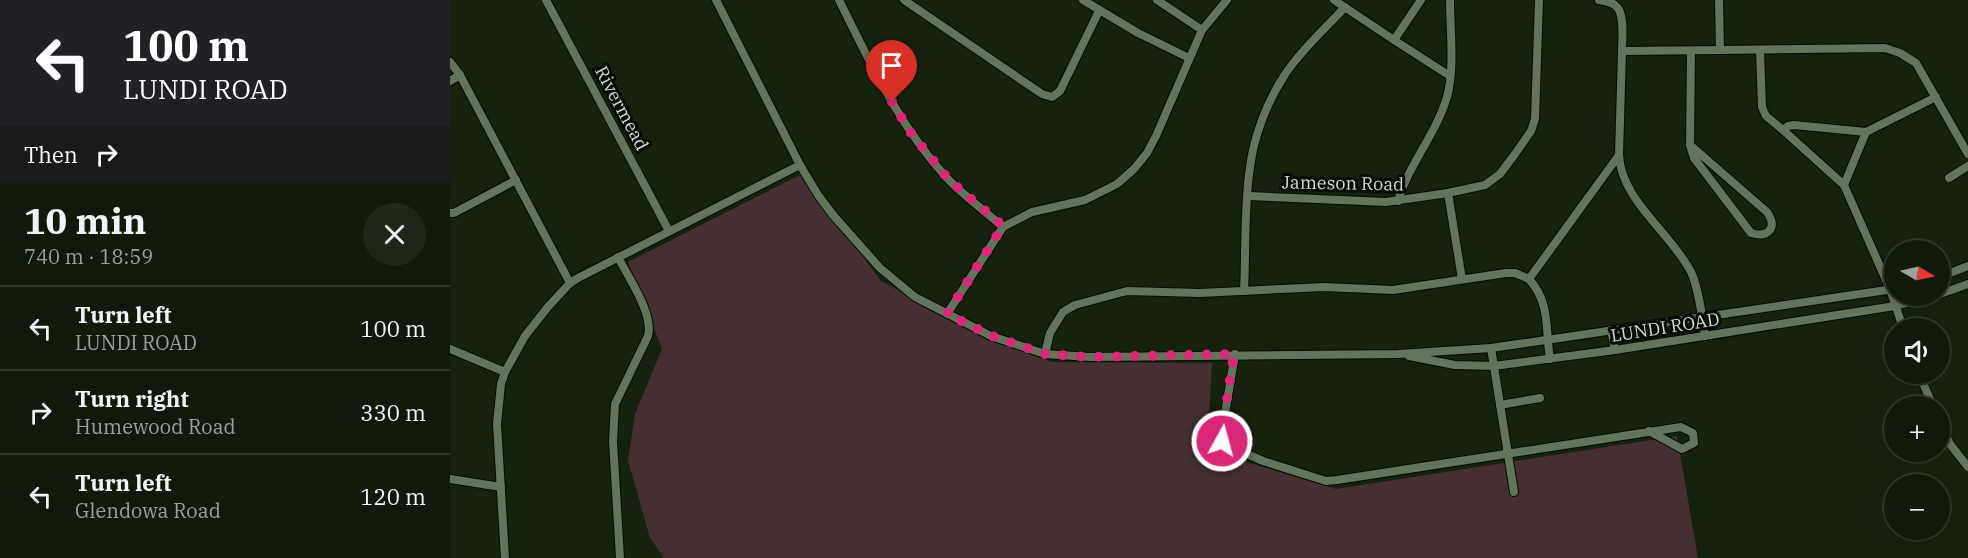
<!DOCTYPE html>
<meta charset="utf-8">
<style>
body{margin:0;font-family:"IBM Plex Serif",serif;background:#1e2718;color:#f1f3f6;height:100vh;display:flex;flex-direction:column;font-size:22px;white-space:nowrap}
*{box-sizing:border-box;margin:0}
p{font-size:20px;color:#9ca19c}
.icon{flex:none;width:33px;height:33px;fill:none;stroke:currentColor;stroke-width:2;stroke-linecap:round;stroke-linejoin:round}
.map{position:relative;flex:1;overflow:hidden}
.side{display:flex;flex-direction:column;background:#101a0a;width:450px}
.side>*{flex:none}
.banner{background:#202124;color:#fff;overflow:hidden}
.needle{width:39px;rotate:99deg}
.fabs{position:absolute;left:1434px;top:240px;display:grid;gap:12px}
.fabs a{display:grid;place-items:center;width:66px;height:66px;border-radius:50%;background:#101a0a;box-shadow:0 3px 9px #0003,0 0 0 2px #30382b;font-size:30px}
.pin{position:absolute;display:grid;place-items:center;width:51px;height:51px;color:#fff;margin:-62px -26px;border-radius:50% 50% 50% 0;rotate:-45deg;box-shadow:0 0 6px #0007}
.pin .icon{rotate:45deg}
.me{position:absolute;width:66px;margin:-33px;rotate:7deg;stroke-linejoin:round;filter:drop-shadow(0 0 4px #0008)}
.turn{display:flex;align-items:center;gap:21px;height:126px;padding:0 24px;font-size:27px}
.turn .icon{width:78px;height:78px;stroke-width:2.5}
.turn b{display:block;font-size:42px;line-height:51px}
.then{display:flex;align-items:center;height:57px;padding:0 24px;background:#0003;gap:12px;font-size:22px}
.round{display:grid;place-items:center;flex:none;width:63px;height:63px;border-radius:32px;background:#1e2718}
.summary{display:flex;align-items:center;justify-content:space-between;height:102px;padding:0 24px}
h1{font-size:36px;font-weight:700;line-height:45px}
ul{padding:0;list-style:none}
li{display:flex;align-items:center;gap:18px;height:84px;padding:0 24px;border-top:2px solid #30382b}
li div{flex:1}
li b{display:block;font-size:22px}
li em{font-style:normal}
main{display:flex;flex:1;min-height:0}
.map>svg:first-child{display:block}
.green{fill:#462f32}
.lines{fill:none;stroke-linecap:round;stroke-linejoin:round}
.minor-casing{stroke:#020c00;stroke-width:10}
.minor{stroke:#62745a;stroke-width:8}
.route{stroke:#db2777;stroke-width:10;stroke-dasharray:0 18}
.labels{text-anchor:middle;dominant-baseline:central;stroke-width:6;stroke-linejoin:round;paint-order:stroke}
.street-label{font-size:18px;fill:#d4ded0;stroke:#050b03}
</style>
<main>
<section class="side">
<div class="banner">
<div class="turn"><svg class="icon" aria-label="left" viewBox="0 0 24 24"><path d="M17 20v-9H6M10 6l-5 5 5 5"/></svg><div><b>100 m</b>LUNDI ROAD</div></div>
<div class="then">Then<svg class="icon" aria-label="right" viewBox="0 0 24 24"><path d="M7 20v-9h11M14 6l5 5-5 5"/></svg></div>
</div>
<div class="summary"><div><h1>10 min</h1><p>740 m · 18:59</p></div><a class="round"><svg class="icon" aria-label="close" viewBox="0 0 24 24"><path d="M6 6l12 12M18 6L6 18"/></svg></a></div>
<ul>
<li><svg class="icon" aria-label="left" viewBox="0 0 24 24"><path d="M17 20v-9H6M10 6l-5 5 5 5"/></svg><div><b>Turn left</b><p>LUNDI ROAD</p></div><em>100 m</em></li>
<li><svg class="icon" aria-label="right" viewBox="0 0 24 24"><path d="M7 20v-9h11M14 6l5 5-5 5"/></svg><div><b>Turn right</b><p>Humewood Road</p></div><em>330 m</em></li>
<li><svg class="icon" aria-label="left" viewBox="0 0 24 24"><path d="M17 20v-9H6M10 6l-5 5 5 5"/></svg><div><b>Turn left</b><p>Glendowa Road</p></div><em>120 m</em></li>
</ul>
</section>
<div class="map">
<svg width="1518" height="558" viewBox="0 0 1518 558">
<rect width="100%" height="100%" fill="#15230e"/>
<!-- green -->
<path class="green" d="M352,174L431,281L542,341L603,362L762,363L757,450L886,489L1227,436L1248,558H214L200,538L178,460L185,414L212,349L178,262Z"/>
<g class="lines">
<!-- minor casing -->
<g class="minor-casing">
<g id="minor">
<path d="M96,0L219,231"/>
<path d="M266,0L350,165L368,195L383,215L430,268L465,297L541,336L595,354L639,357L948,354L1041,348L1444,289"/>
<path d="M389,0C420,62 449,126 497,178C514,196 535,211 553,227"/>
<path d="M454,0L592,94L602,97L610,91L649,11"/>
<path d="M633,0L688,33L739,58"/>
<path d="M707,0L752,30"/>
<path d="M884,0L944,40"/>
<path d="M971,0L944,40L1000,76"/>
<path d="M1149,0C1155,1 1163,2 1167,7C1175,16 1172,40 1172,51"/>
<path d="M1269,0L1270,50L1435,48L1450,53L1466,63L1518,154"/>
<path d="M1310,50L1312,107L1316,116L1333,130L1338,126L1344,125L1416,132L1486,97"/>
<path d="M0,62L10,75L120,283"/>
<path d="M0,81L10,75"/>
<path d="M1333,130L1394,185L1416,132"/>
<path d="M1240,145L1317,212C1328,228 1318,238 1301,233L1244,158L1240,145L1241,51"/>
<path d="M1499,178L1518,166"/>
<path d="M1394,185L1440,289L1453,328"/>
<path d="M998,193L1012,279"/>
<path d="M798,196L936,202L998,193L1035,185L1050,174L1065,154L1081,131L1085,119L1089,0"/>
<path d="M948,201C959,164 986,134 997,97C1005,69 1000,30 1000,0"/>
<path d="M0,213H4L66,180"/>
<path d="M168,257C178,277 204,314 198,336L165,404L163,441L170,558"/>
<path d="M1490,277L1518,266"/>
<path d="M794,291C796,251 794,206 800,167C804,136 817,102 834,76C850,51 875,29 895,7"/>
<path d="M1490,294L1518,284"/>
<path d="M497,314L553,227L582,212L635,200L667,184L684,169L697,153L706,136L752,30L777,0"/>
<path d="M1161,330L1165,350"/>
<path d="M1255,336C1252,317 1249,289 1241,272C1222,234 1171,200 1169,155L1172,51L1270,50"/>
<path d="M1041,348L1064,492"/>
<path d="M0,349L55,372"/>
<path d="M595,354L600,333L613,312L625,305L677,291L750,293L874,287L943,290L1056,273H1065L1079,279"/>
<path d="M785,354L771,437L774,444L813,461L876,481L887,480L1231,427L1243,433L1244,443L1232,449L1199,431"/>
<path d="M959,356L1005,365L1044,366L1165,350L1445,306L1484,296"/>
<path d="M1100,359C1095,328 1101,304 1079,279L1169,155"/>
<path d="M1469,374L1483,406"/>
<path d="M1050,405L1090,398"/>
<path d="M1490,421L1500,444L1518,467"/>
<path d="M0,479L51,487"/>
<path d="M55,558L47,424L51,384L55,372L75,336L97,308L120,283L128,278L350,165"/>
</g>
</g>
<!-- minor -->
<use href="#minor" class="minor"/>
</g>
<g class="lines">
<!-- route -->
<path class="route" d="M442,102L461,133L499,180L553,226L497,314L542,336L595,354L639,357L784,354L771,437L772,441"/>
</g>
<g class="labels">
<!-- street labels -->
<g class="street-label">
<text transform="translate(172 108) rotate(62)">Rivermead</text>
<text transform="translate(893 183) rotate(1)">Jameson Road</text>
<text transform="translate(1215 327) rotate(-9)">LUNDI ROAD</text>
</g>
</g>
</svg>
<div class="fabs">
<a><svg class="needle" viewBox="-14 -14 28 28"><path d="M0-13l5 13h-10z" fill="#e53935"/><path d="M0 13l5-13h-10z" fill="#9ca19c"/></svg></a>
<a><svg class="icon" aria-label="sound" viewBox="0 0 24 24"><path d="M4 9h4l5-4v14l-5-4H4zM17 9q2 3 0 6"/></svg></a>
<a>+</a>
<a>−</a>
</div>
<div class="pin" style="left:442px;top:102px;background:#d93025"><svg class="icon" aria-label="arrive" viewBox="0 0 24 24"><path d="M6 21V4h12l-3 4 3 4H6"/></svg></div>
<svg class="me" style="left:772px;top:441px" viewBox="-20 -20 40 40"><circle r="17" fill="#db2777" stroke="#fff" stroke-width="3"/><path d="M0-11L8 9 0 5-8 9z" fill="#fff"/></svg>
</div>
</main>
